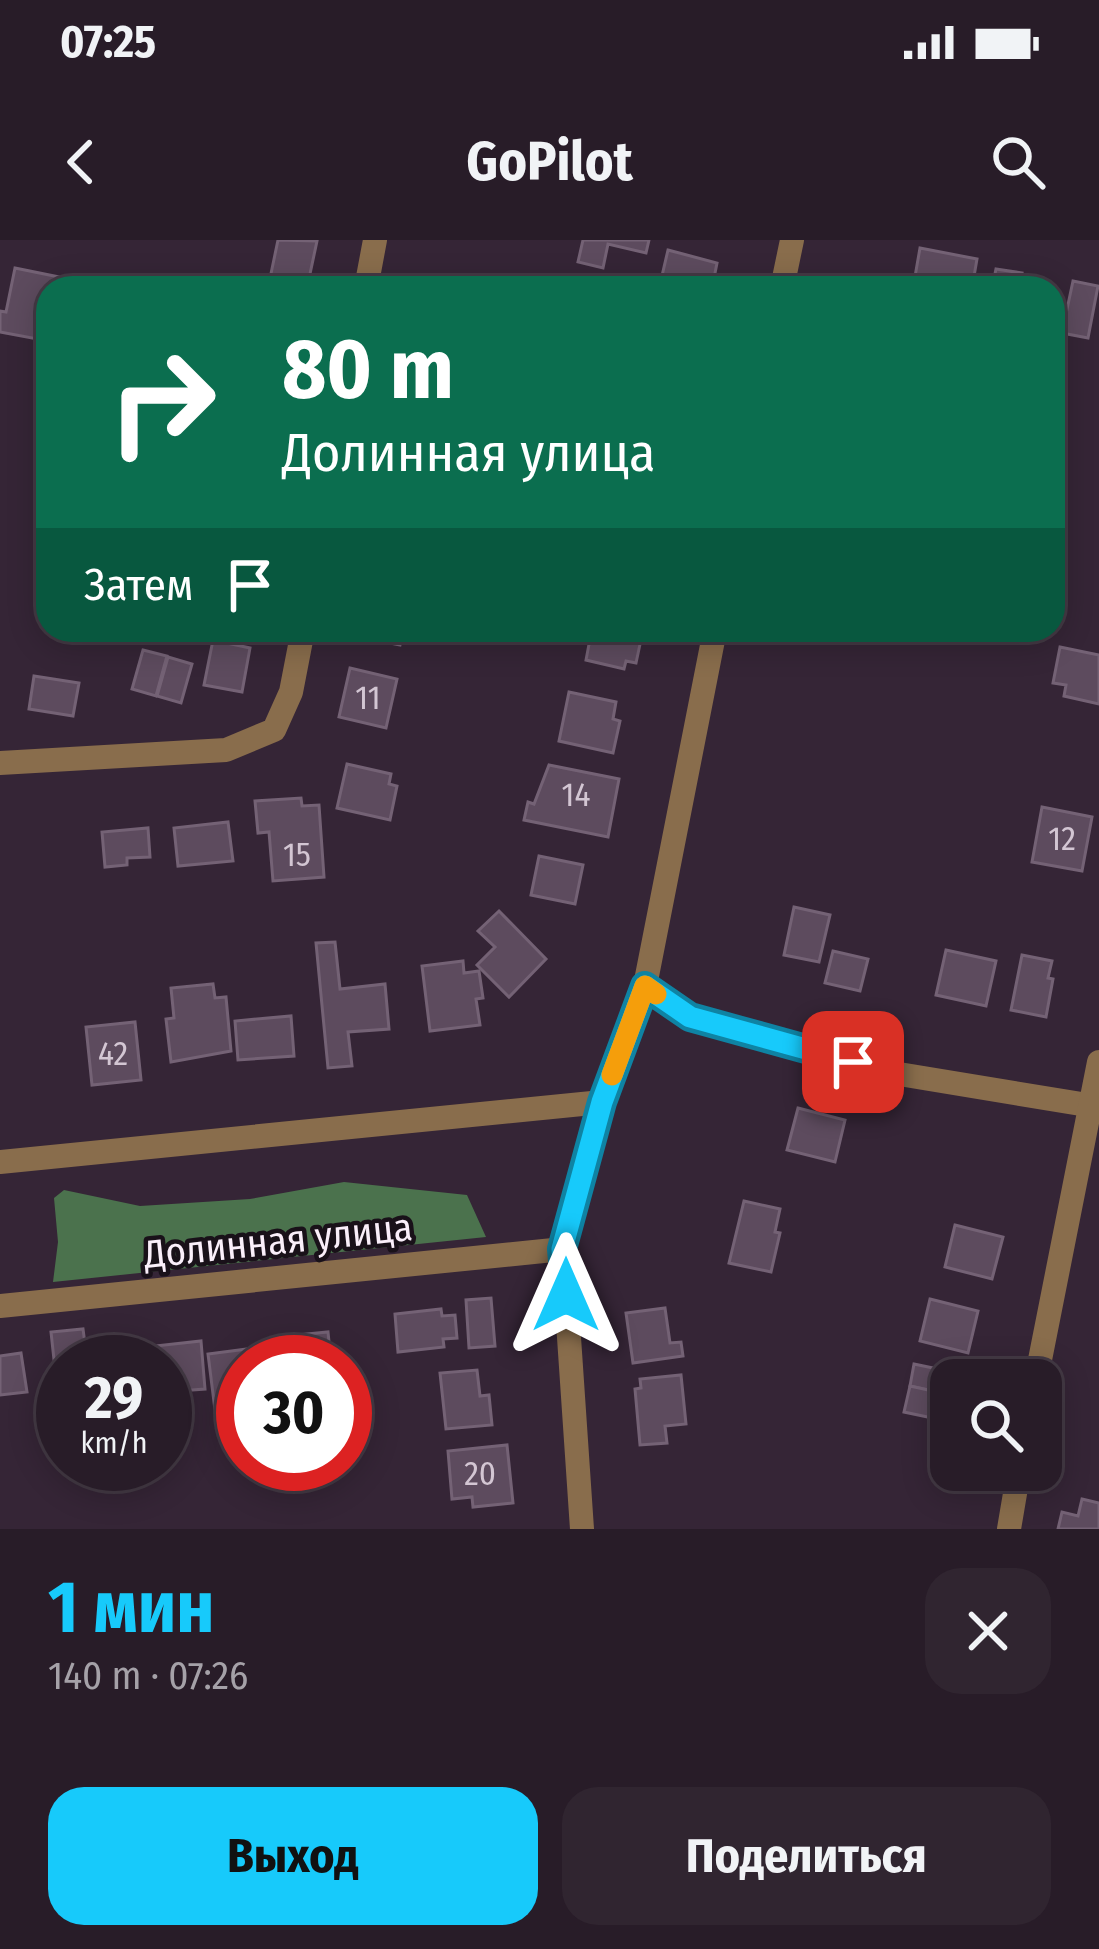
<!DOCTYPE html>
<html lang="ru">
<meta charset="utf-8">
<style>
body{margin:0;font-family:"Fira Sans Condensed",sans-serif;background:#302530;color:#f1f3f6;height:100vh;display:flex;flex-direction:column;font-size:45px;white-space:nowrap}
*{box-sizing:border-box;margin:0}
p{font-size:39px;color:#a5a1a8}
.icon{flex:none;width:66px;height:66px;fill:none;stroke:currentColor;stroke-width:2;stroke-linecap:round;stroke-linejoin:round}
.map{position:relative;height:1289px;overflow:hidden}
.side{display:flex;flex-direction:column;background:#281c28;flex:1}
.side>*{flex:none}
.hud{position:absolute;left:36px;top:36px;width:1029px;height:366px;border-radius:36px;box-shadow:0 6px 30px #0003,0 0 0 3px #443a45;background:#0b6e4f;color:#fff;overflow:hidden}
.buttons{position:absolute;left:930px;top:1119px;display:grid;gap:24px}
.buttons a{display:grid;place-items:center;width:132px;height:132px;border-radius:24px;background:#281c28;box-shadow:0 6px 30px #0003,0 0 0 3px #443a45;font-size:60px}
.speed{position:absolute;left:36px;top:1095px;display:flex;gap:24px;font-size:60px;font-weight:700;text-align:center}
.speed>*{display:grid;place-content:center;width:156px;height:156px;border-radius:50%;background:#281c28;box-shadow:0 6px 30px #0003,0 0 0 3px #443a45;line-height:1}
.speed small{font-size:30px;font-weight:400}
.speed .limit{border:18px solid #d22;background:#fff;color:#111}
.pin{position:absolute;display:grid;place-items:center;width:102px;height:102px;color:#fff;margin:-51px;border-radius:24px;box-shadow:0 6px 18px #0006}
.me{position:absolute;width:132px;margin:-66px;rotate:0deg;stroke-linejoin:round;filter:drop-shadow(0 0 9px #0008)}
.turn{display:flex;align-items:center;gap:42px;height:252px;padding:0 48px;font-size:54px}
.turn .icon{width:156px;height:156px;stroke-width:2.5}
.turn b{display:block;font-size:84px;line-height:102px}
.then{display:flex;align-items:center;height:114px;padding:0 48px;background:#0003;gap:24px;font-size:45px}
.round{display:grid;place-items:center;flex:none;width:126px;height:126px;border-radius:36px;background:#302530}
.head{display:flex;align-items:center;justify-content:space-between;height:204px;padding:0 48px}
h1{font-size:72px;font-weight:700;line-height:90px;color:#17cafb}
.primary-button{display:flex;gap:24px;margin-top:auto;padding:24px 48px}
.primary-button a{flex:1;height:138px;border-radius:36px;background:#17cafb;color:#111;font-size:48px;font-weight:700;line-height:138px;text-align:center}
.primary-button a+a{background:#302530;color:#f1f3f6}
.status{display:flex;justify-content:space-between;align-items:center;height:84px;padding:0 60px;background:#281c28;direction:ltr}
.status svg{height:33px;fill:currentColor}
header{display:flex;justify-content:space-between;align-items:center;height:156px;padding:0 48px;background:#281c28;font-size:54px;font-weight:700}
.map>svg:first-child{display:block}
.forest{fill:#4b724d}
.building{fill:#5d4b5e;stroke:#746275;stroke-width:3}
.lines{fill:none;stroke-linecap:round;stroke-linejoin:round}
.minor{stroke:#896d4c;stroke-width:24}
.route-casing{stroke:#0f83a3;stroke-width:30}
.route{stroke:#17cafb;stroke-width:21}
.slow{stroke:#f59e0b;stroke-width:21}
.labels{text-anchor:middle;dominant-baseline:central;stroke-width:9;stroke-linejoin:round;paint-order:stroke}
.number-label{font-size:33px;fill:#d3c6d3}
.street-label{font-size:39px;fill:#faeffa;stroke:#191119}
</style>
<div class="status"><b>07:25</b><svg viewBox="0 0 49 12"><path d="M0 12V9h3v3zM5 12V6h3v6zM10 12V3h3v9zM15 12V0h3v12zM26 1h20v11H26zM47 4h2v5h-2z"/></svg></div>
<header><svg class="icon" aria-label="back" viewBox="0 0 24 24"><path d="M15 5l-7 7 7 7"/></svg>GoPilot<svg class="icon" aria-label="search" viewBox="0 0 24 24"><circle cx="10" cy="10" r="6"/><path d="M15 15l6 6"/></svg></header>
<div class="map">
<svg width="1099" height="1289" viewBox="0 0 1099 1289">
<rect width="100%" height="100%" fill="#352536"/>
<!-- forest -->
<path class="forest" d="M344,942L467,955L486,997L53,1042L58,1002L54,958L64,950L140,966L250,959Z"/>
<!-- building -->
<g class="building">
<path d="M278,0L317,1L307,48H268Z"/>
<path d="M583,0H649L646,13L608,4L603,28L578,22Z"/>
<path d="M920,8L977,19L972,48H913Z"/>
<path d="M668,10L717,23L712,48L661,40Z"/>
<path d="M15,28L64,38L62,48H48V101L0,92V71L6,72Z"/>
<path d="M996,29L1022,33L1019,48H992Z"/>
<path d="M1073,41L1098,46L1088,98L1062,93Z"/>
<path d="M362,390H404L400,405L360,397Z"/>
<path d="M580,390H643L636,423L626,421L624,429L586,420L590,399L579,397Z"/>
<path d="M213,400L250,408L242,452L204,445Z"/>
<path d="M1060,407L1099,415V464L1064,456L1066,445L1053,443Z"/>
<path d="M143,410L167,416L156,456L132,449Z"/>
<path d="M168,417L192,424L181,463L157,456Z"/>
<path d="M350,428L397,439L386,488L339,477Z"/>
<path d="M34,436L79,443L73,476L29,469Z"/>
<path d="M569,452L616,462L613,479L620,481L613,513L559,501Z"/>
<path d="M347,524L391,534L389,544L397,546L390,580L337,568Z"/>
<path d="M549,525L619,539L608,597L524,580L528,562L534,564Z"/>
<path d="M301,558L302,566L319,565L324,637L273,641L269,592L258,593L255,561Z"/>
<path d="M1042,567L1092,577L1082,631L1032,622Z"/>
<path d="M228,582L233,621L178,626L174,588Z"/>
<path d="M148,588L150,617L127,618V625L105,627L102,592Z"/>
<path d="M539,616L583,625L575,664L531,655Z"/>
<path d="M794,667L830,675L819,722L784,715Z"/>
<path d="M499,671L546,719L509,757L477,725L495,707L478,691Z"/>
<path d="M335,702L340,749L385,744L389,789L348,792L352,826L328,828L316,703Z"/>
<path d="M946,710L996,721L986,766L936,755Z"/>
<path d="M833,711L868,719L860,751L825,743Z"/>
<path d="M1022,715L1052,721L1048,738L1053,739L1046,777L1011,770Z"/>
<path d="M463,721L464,733L479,731L483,758L476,759L480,785L430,791L422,726Z"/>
<path d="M213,744L215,758L226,757L231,811L171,822L166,779L174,778L171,748Z"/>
<path d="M291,776L294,816L238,820L235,781Z"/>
<path d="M135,782L141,840L92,845L86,787Z"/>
<path d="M798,868L845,880L835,922L787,910Z"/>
<path d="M744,961L780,969L775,992L780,993L771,1032L729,1023Z"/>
<path d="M955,985L1003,997L992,1039L945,1027Z"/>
<path d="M491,1058L495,1106L469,1108L466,1060Z"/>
<path d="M930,1059L978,1071L968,1113L920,1101Z"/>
<path d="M665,1068L670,1103L681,1102L683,1116L633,1123L626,1073Z"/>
<path d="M441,1069L442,1076L455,1075L457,1098L443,1099L444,1107L398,1112L395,1074Z"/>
<path d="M83,1089L87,1119L115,1116L116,1122H63V1128L55,1129L51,1092Z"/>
<path d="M328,1092L331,1122H278L276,1097Z"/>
<path d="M201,1101L205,1149L165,1152V1122H147L146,1107Z"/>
<path d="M255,1108L257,1122H243V1174L216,1178L208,1114Z"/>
<path d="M21,1113L27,1152L0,1155V1116Z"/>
<path d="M914,1124L971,1136L970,1140H951V1155L910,1146Z"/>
<path d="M477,1130L480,1156L489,1155L492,1185L446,1189L440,1133Z"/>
<path d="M681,1135L686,1184L665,1186L667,1203L640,1205L635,1149L641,1148L640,1139Z"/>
<path d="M910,1146L951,1155V1182L904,1172Z"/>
<path d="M507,1205L513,1263L473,1267L472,1257L452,1259L448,1211Z"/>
<path d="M1082,1259L1099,1263V1289H1058L1062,1272L1078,1276Z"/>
</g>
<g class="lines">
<!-- minor -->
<g class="minor">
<path d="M366,48L375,0"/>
<path d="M782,48L792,0"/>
<path d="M0,523L226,510L274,490L291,452L303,390"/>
<path d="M645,746L690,777L893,833L1099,867"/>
<path d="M0,922L602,862"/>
<path d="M0,1066L563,1009"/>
<path d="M1036,1140L1099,822"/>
<path d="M582,1289L563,1009L602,862L645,746L715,390"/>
<path d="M1009,1289L1019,1230"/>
</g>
</g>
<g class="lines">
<!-- route casing -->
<g class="route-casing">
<path id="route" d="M566,1055L562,1009L602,862L645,746L690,777L853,822"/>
</g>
<!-- route -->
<use href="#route" class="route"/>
<!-- slow -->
<path class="slow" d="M612,835L645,746L656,754"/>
</g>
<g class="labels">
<!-- number labels -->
<g class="number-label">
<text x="368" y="458">11</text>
<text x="576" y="555">14</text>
<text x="1062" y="599">12</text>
<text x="297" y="615">15</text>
<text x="113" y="814">42</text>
<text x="480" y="1234">20</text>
</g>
<!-- street labels -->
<g class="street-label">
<text transform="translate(278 1001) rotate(-6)">Долинная улица</text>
</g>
</g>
</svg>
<div class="buttons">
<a><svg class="icon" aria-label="search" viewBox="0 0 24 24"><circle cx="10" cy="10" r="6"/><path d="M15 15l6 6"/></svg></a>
</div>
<div class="speed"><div>29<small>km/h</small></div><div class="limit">30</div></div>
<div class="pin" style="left:853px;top:822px;background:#d93025"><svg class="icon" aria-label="arrive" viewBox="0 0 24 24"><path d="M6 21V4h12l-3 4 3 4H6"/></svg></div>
<svg class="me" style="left:566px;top:1055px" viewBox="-20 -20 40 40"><path d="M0-17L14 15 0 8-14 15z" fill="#17cafb" stroke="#fff" stroke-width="4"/></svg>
<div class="hud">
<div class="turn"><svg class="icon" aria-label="right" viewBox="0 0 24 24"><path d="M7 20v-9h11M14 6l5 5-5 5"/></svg><div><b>80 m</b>Долинная улица</div></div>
<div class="then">Затем<svg class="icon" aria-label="arrive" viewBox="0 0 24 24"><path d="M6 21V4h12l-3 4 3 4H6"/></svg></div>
</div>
</div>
<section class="side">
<div class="head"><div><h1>1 мин</h1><p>140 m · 07:26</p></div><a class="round"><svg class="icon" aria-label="close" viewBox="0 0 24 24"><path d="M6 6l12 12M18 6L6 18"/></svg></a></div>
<div class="primary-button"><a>Выход</a><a>Поделиться</a></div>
</section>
